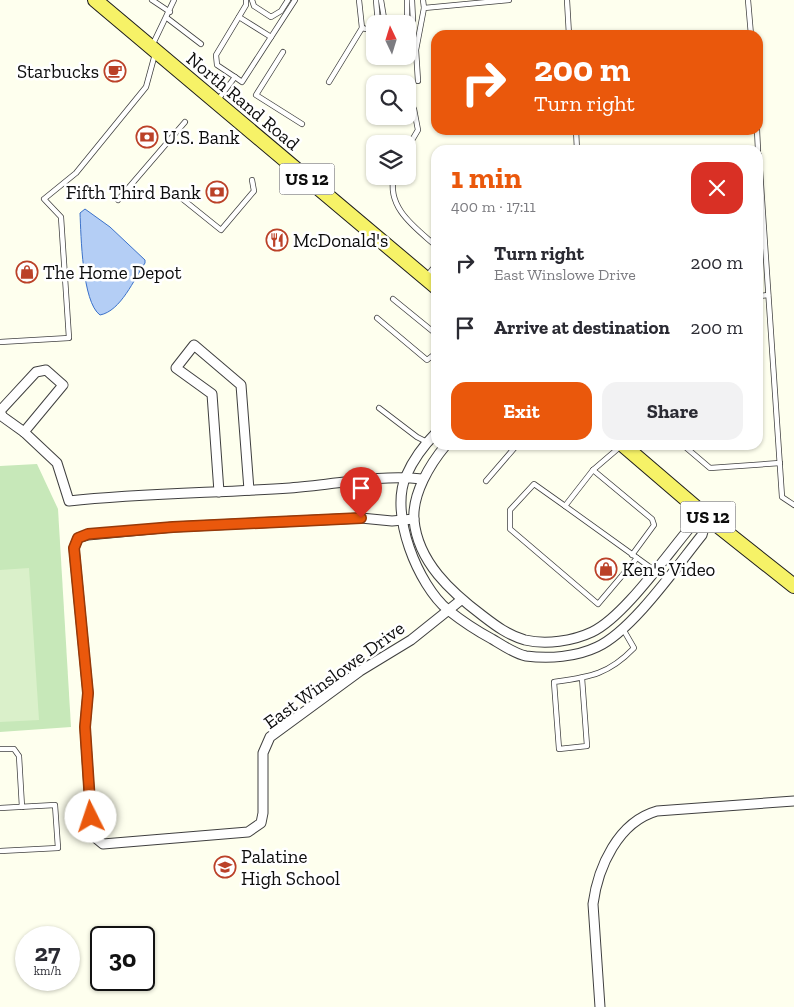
<!DOCTYPE html>
<meta charset="utf-8">
<style>
body{margin:0;font-family:"Zilla Slab",serif;background:#f2f2f3;color:#2b2b33;height:100vh;display:flex;flex-direction:column;font-size:19px;white-space:nowrap}
*{box-sizing:border-box;margin:0}
p{font-size:16px;color:#7c7c81}
.icon{flex:none;width:28px;height:28px;fill:none;stroke:currentColor;stroke-width:2;stroke-linecap:round;stroke-linejoin:round}
.map{position:relative;flex:1;overflow:hidden}
.side{position:absolute;left:431px;top:145px;width:332px;height:305px;display:flex;flex-direction:column;background:#fff;border-radius:15px;box-shadow:0 1px 4px #0004}
.side>*{flex:none}
.banner{position:absolute;left:431px;top:30px;width:332px;height:105px;border-radius:15px;box-shadow:0 1px 4px #0004;background:#ea580c;color:#fff;overflow:hidden}
.needle{width:32px;rotate:356deg}
.buttons{position:absolute;left:366px;top:15px;display:grid;gap:10px}
.buttons a{display:grid;place-items:center;width:50px;height:50px;border-radius:10px;background:#fff;box-shadow:0 1px 4px #0004;font-size:25px}
.speed{position:absolute;left:15px;top:926px;display:flex;gap:10px;font-size:25px;font-weight:700;text-align:center}
.speed>*{display:grid;place-content:center;width:65px;height:65px;border-radius:50%;background:#fff;box-shadow:0 1px 4px #0004;line-height:1}
.speed small{font-size:12px;font-weight:400}
.speed .limit{border:2px solid #111;border-radius:8px;background:#fff;color:#111}
.pin{position:absolute;display:grid;place-items:center;width:42px;height:42px;color:#fff;margin:-51px -21px;border-radius:50% 50% 50% 0;rotate:-45deg;box-shadow:0 0 5px #0007}
.pin .icon{rotate:45deg}
.me{position:absolute;width:55px;margin:-28px;rotate:356deg;stroke-linejoin:round;filter:drop-shadow(0 0 4px #0008)}
.turn{display:flex;align-items:center;gap:18px;height:105px;padding:0 20px;font-size:22px}
.turn .icon{width:65px;height:65px;stroke-width:2.5}
.turn b{display:block;font-size:35px;line-height:42px}
.round{display:grid;place-items:center;flex:none;width:52px;height:52px;border-radius:15px;background:#f2f2f3}
.head{display:flex;align-items:center;justify-content:space-between;height:85px;padding:0 20px}
h1{font-size:30px;font-weight:700;line-height:38px;color:#ea580c}
.cta{display:flex;gap:10px;margin-top:auto;padding:10px 20px}
.cta a{flex:1;height:58px;border-radius:15px;background:#ea580c;color:#fff;font-size:20px;font-weight:700;line-height:58px;text-align:center}
.cta a+a{background:#f2f2f3;color:#2b2b33}
ul{padding:0;list-style:none}
li{display:flex;align-items:center;gap:15px;height:65px;padding:0 20px}
li div{flex:1}
li b{display:block;font-size:19px}
li em{font-style:normal}
.map>svg:first-child{display:block}
.green{fill:#c7e8b9}
.pitch{fill:#daf0ca}
.water{fill:#b4cef5;stroke:#3c72ca}
.lines{fill:none;stroke-linecap:round;stroke-linejoin:round}
.lane-casing{stroke:#404040;stroke-width:6}
.street-casing{stroke:#404040;stroke-width:11}
.primary-casing{stroke:#1e1e1e;stroke-width:16}
.lane{stroke:#fff;stroke-width:4.5}
.street{stroke:#fff;stroke-width:9}
.primary{stroke:#f6f267;stroke-width:14}
.route-casing{stroke:#983908;stroke-width:12}
.route{stroke:#ea580c;stroke-width:9}
.labels{text-anchor:middle;dominant-baseline:central;stroke-width:5;stroke-linejoin:round;paint-order:stroke}
.shield{fill:#fff;stroke:#565656;stroke-width:1}
.shield-label{font-size:18px;font-weight:bold;fill:#0d0d0d}
.poi-label{font-size:19px;fill:#0d0d0d;stroke:#fff;text-anchor:start}
.street-label{font-size:19px;fill:#0d0d0d;stroke:#fff}
</style>
<div class="map">
<svg width="794" height="1007" viewBox="0 0 794 1007">
<rect width="100%" height="100%" fill="#feffee"/>
<!-- green -->
<path class="green" d="M37,464L58,509L71,727L0,732V466Z"/>
<!-- pitch -->
<path class="pitch" d="M29,568L39,720L0,722V570Z"/>
<!-- water -->
<path class="water" d="M85,209L110,227L145,260V263C134,279 121,311 100,315C82,302 81,235 80,213Z"/>
<g class="lines">
<!-- lane casing -->
<g class="lane-casing">
<g id="lane">
<path d="M152,0L170,12"/>
<path d="M252,0L254,6L271,17L281,11L288,0"/>
<path d="M376,0L378,24"/>
<path d="M381,0L385,24"/>
<path d="M423,0L424,8"/>
<path d="M567,0L569,35"/>
<path d="M748,0L751,35"/>
<path d="M239,17L271,37"/>
<path d="M167,18L201,44"/>
<path d="M404,24L407,20V0"/>
<path d="M362,28L375,31"/>
<path d="M408,29L413,20L412,0"/>
<path d="M152,46L174,0"/>
<path d="M283,52L256,95L302,124"/>
<path d="M235,77L242,82L295,0"/>
<path d="M418,81L416,50L424,8L509,0"/>
<path d="M329,82L362,28L359,0"/>
<path d="M217,101L235,77L217,65L216,55L246,5V0"/>
<path d="M576,130L577,150"/>
<path d="M757,130L758,150"/>
<path d="M408,147L418,130L414,109"/>
<path d="M759,155L782,497L794,505"/>
<path d="M394,176C386,208 416,228 436,246"/>
<path d="M175,193L221,230L254,191L252,180"/>
<path d="M118,200L185,122"/>
<path d="M426,277L436,265"/>
<path d="M759,296L768,295"/>
<path d="M393,299L436,334"/>
<path d="M377,318L427,360L436,353"/>
<path d="M0,342L69,338L61,217L44,199L76,173L146,87L155,54"/>
<path d="M379,408L417,437L427,442"/>
<path d="M683,445L710,468L780,463"/>
<path d="M621,446L593,470L565,506L654,570"/>
<path d="M593,470L652,519L654,525L632,555"/>
<path d="M486,481L517,445"/>
<path d="M565,506L534,484L510,510V529L598,604L637,558"/>
<path d="M582,678L587,746L559,749L554,682C589,677 608,675 634,648L623,629"/>
<path d="M0,749H14L19,756L22,807"/>
<path d="M0,808L55,805L58,848L0,851"/>
</g>
</g>
<!-- street casing -->
<g class="street-casing">
<g id="street">
<path d="M0,411L36,372L46,370L63,385L24,432L57,463L69,501C142,493 216,493 290,488C333,485 379,474 422,479"/>
<path d="M0,412L3,417L24,432"/>
<path d="M436,433C424,445 413,460 406,476C389,514 418,585 448,610C462,621 477,631 492,639C502,645 515,654 526,656C549,659 576,657 597,647C632,631 677,566 702,535L707,517"/>
<path d="M446,445C430,464 412,494 414,520C418,562 451,592 483,616C496,626 508,635 525,640C546,645 573,641 592,632C624,617 668,553 693,524L707,517"/>
<path d="M219,492L212,394L176,368L194,345L241,385L249,490"/>
<path d="M414,519L392,521L361,518L173,527L88,535L78,538L74,548L88,693L85,727L92,835L103,844L248,832L261,823L263,813V753L270,737L360,671L411,640L461,600"/>
<path d="M600,1007L593,904C598,867 618,822 657,811L794,801"/>
</g>
</g>
<!-- primary casing -->
<g class="primary-casing">
<g id="primary">
<path d="M95,0L436,287"/>
<path d="M623,445L707,517L794,586"/>
</g>
</g>
<!-- lane -->
<use href="#lane" class="lane"/>
<!-- street -->
<use href="#street" class="street"/>
<!-- primary -->
<use href="#primary" class="primary"/>
</g>
<g class="lines">
<!-- route casing -->
<g class="route-casing">
<path id="route" d="M91,817L85,727L88,693L74,548L78,538L88,534L173,527L361,518"/>
</g>
<!-- route -->
<use href="#route" class="route"/>
</g>
<!-- icons -->
<defs>
<g id="cafe-ring" transform="scale(1.125)"><circle r="9.5" fill="#fff" stroke="#bb4128" stroke-width="1.5"/><path d="M-5.5-4.5H6V0H3Q3 3.5 0 3.5H-2.5Q-5.5 3.5-5.5 0ZM3-3.2v2h1.7v-2ZM-6 4.5H4V6H-6Z" fill="#bb4128"/></g>
<g id="bank-ring" transform="scale(1.125)"><circle r="9.5" fill="#fff" stroke="#bb4128" stroke-width="1.5"/><path d="M-6-4H6V4H-6ZM0-2.3a2.3 2.3 0 1 0 0 4.6a2.3 2.3 0 1 0 0-4.6Z" fill="#bb4128"/></g>
<g id="restaurant-ring" transform="scale(1.125)"><circle r="9.5" fill="#fff" stroke="#bb4128" stroke-width="1.5"/><path d="M-5-6h1v4h1v-4h1v4h1v-4h1v5L-1.5 .5V6h-2V.5L-5-1ZM5-6V6H3V1.5H1.5Q1.5-4 5-6Z" fill="#bb4128"/></g>
<g id="shop-ring" transform="scale(1.125)"><circle r="9.5" fill="#fff" stroke="#bb4128" stroke-width="1.5"/><path d="M-5-2.5h2.3a2.7 3.5 0 0 1 5.4 0H5L5.5 6h-11ZM-1.5-2.5h3a1.5 2.3 0 0 0-3 0Z" fill="#bb4128"/></g>
<g id="school-ring" transform="scale(1.125)"><circle r="9.5" fill="#fff" stroke="#bb4128" stroke-width="1.5"/><path d="M0-5L7-2L0 1L-7-2ZM-4 1L0 2.5L4 1V4Q0 6-4 4Z" fill="#bb4128"/></g>
</defs>
<g fill-rule="evenodd">
<use href="#cafe-ring" x="115" y="71"/>
<use href="#bank-ring" x="147" y="137"/>
<use href="#bank-ring" x="217" y="192"/>
<use href="#restaurant-ring" x="277" y="240"/>
<use href="#shop-ring" x="27" y="272"/>
<use href="#shop-ring" x="606" y="569"/>
<use href="#school-ring" x="225" y="867"/>
</g>
<g class="labels">
<!-- shield labels -->
<g class="shield">
<rect x="279.5" y="163.5" width="55" height="31" rx="4"/>
<rect x="680.5" y="501.5" width="55" height="31" rx="4"/>
</g>
<g class="shield-label">
<text x="307" y="179">US 12</text>
<text x="708" y="517">US 12</text>
</g>
<!-- poi labels -->
<g class="poi-label">
<text x="99" y="71" text-anchor="end">Starbucks</text>
<text x="163" y="137">U.S. Bank</text>
<text x="201" y="192" text-anchor="end">Fifth Third Bank</text>
<text x="293" y="240">McDonald's</text>
<text x="43" y="272">The Home Depot</text>
<text x="622" y="569">Ken's Video</text>
<text x="241" y="856">Palatine<tspan x="241" dy="22">High School</tspan></text>
</g>
<!-- street labels -->
<g class="street-label">
<text transform="translate(243 101) rotate(40)">North Rand Road</text>
<text transform="translate(334 675) rotate(-36)">East Winslowe Drive</text>
</g>
</g>
</svg>
<div class="buttons">
<a><svg class="needle" viewBox="-14 -14 28 28"><path d="M0-13l5 13h-10z" fill="#e53935"/><path d="M0 13l5-13h-10z" fill="#7c7c81"/></svg></a>
<a><svg class="icon" aria-label="search" viewBox="0 0 24 24"><circle cx="10" cy="10" r="6"/><path d="M15 15l6 6"/></svg></a>
<a><svg class="icon" aria-label="layers" viewBox="0 0 24 24"><path d="M12 4l9 5-9 5-9-5zM3 14l9 5 9-5"/></svg></a>
</div>
<div class="speed"><div>27<small>km/h</small></div><div class="limit">30</div></div>
<div class="pin" style="left:361px;top:518px;background:#d93025"><svg class="icon" aria-label="arrive" viewBox="0 0 24 24"><path d="M6 21V4h12l-3 4 3 4H6"/></svg></div>
<svg class="me" style="left:91px;top:817px" viewBox="-20 -20 40 40"><circle r="19" fill="#fff"/><path d="M0-13L10 11 0 6-10 11z" fill="#ea580c"/></svg>
<div class="banner">
<div class="turn"><svg class="icon" aria-label="right" viewBox="0 0 24 24"><path d="M7 20v-9h11M14 6l5 5-5 5"/></svg><div><b>200 m</b>Turn right</div></div>
</div>
<section class="side">
<div class="head"><div><h1>1 min</h1><p>400 m · 17:11</p></div><a class="round" style="background:#d93025;color:#fff"><svg class="icon" aria-label="close" viewBox="0 0 24 24"><path d="M6 6l12 12M18 6L6 18"/></svg></a></div>
<ul>
<li><svg class="icon" aria-label="right" viewBox="0 0 24 24"><path d="M7 20v-9h11M14 6l5 5-5 5"/></svg><div><b>Turn right</b><p>East Winslowe Drive</p></div><em>200 m</em></li>
<li><svg class="icon" aria-label="arrive" viewBox="0 0 24 24"><path d="M6 21V4h12l-3 4 3 4H6"/></svg><div><b>Arrive at destination</b></div><em>200 m</em></li>
</ul>
<div class="cta"><a>Exit</a><a>Share</a></div>
</section>
</div>
